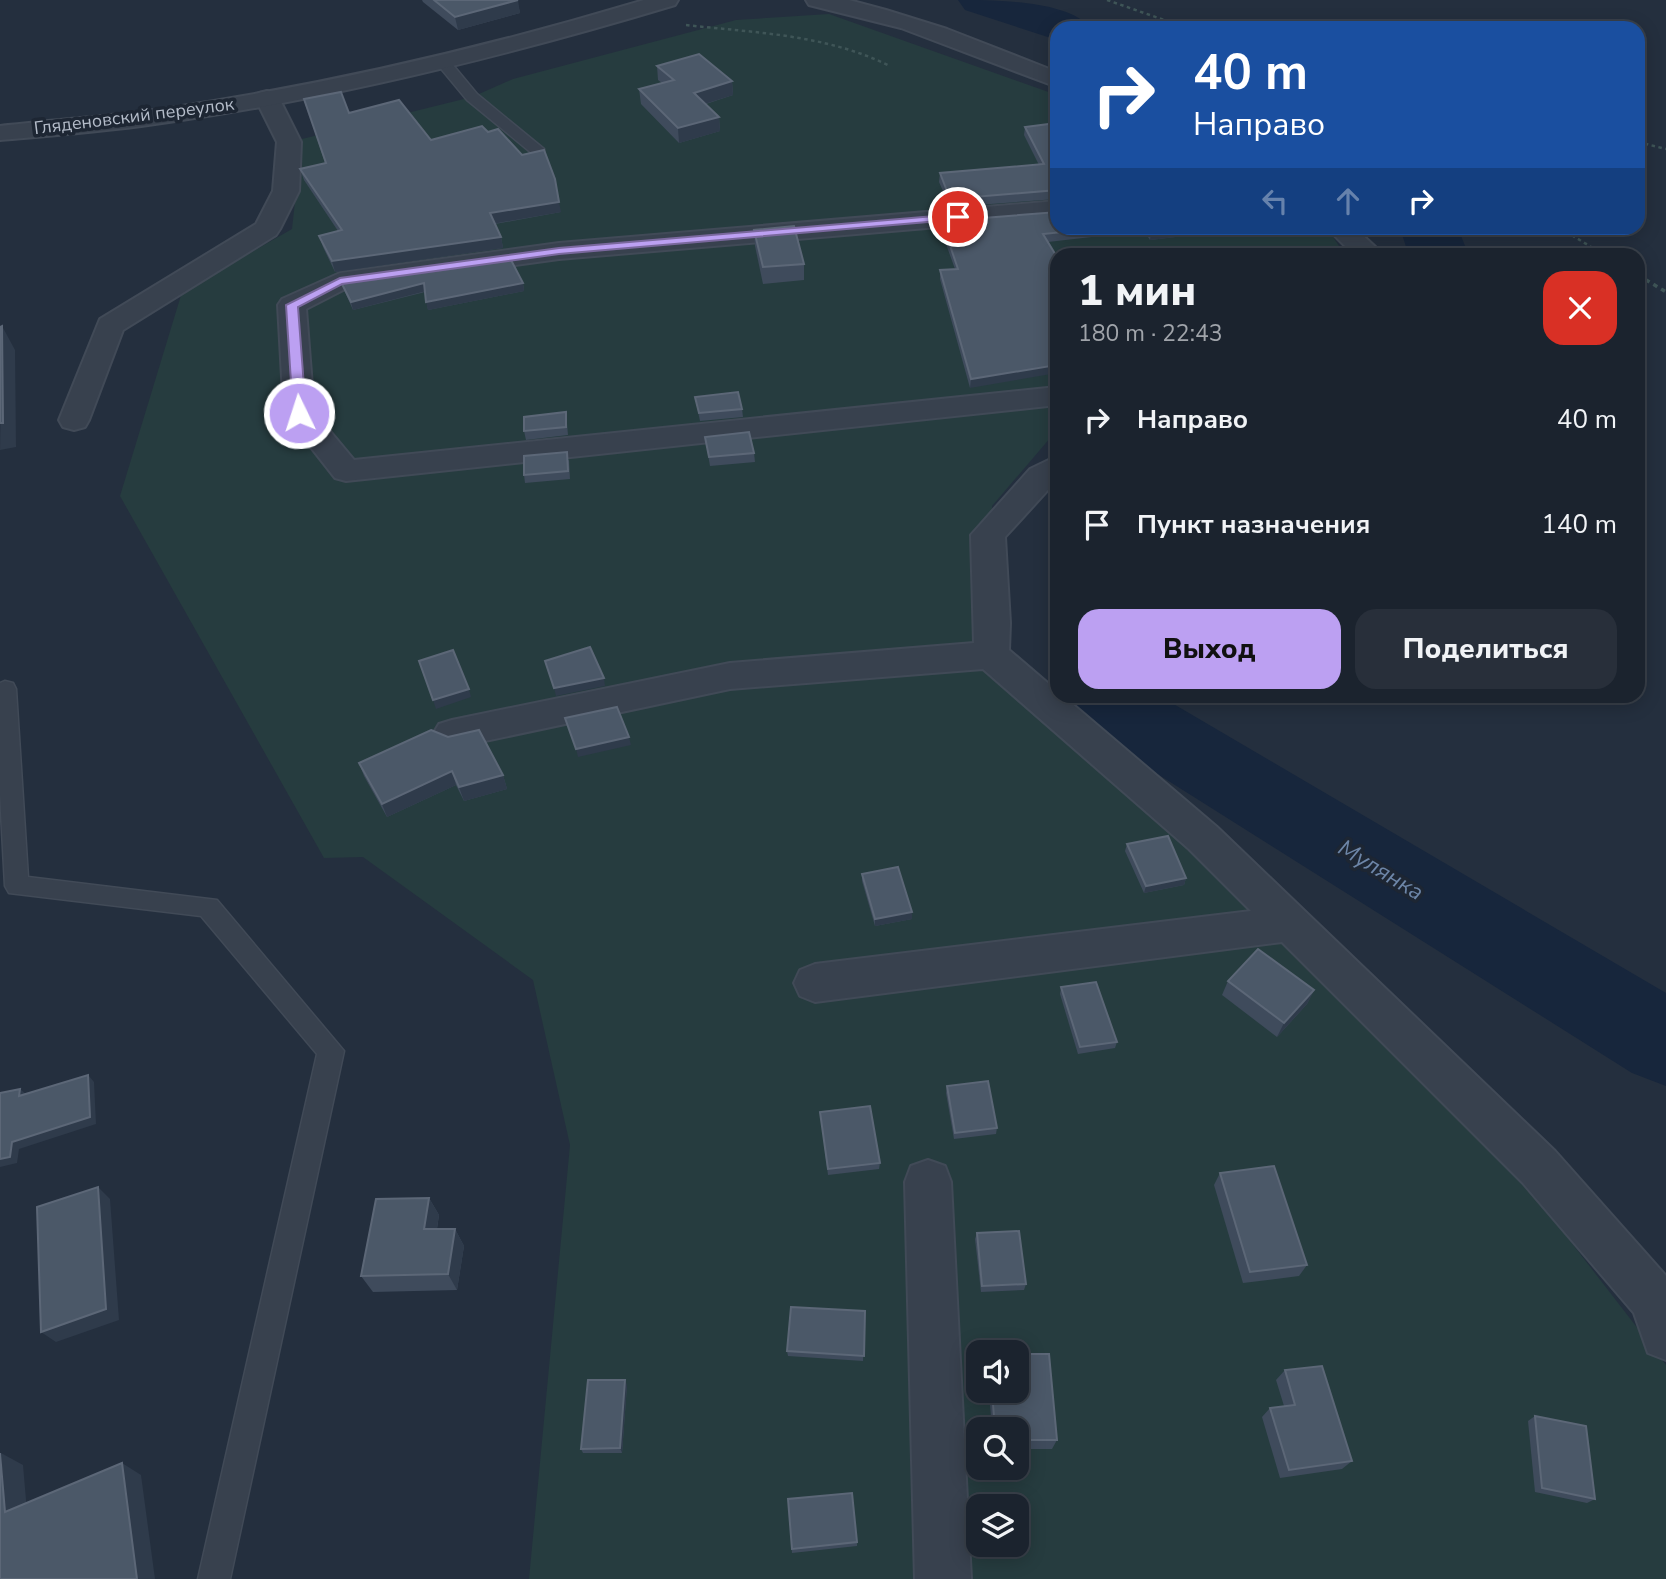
<!DOCTYPE html>
<html lang="ru">
<meta charset="utf-8">
<style>
body{margin:0;font-family:"Nunito Sans",sans-serif;background:#282f3a;color:#f1f3f6;height:100vh;display:flex;flex-direction:column;font-size:26px;white-space:nowrap}
*{box-sizing:border-box;margin:0}
p{font-size:23px;color:#a0a4aa}
.icon{flex:none;width:38px;height:38px;fill:none;stroke:currentColor;stroke-width:2;stroke-linecap:round;stroke-linejoin:round}
.map{position:relative;flex:1;overflow:hidden}
.sheet{position:absolute;left:1050px;top:248px;width:595px;height:455px;display:flex;flex-direction:column;background:#1b232e;border-radius:21px;box-shadow:0 4px 18px #0003,0 0 0 2px #39404a}
.sheet>*{flex:none}
.hud{position:absolute;left:1050px;top:21px;width:595px;height:214px;border-radius:21px;box-shadow:0 4px 18px #0003,0 0 0 2px #39404a;background:#1a4fa0;color:#fff;overflow:hidden}
.tools{position:absolute;left:966px;top:1340px;display:grid;gap:14px}
.tools a{display:grid;place-items:center;width:63px;height:63px;border-radius:14px;background:#1b232e;box-shadow:0 4px 18px #0003,0 0 0 2px #39404a;font-size:35px}
.pin{position:absolute;display:grid;place-items:center;width:60px;height:60px;color:#fff;margin:-30px;border:4px solid #fff;border-radius:50%;box-shadow:0 2px 7px #0007}
.me{position:absolute;width:77px;margin:-38px;rotate:356deg;stroke-linejoin:round;filter:drop-shadow(0 0 5px #0008)}
.turn{display:flex;align-items:center;gap:24px;height:147px;padding:0 28px;font-size:32px}
.turn .icon{width:91px;height:91px;stroke-width:2.5}
.turn b{display:block;font-size:49px;line-height:60px}
.lanes{display:flex;align-items:center;height:66px;padding:0 28px;background:#0003;justify-content:center;gap:35px;direction:ltr}
.lanes .off{opacity:.35}
.round{display:grid;place-items:center;flex:none;width:74px;height:74px;border-radius:21px;background:#282f3a}
.overview{display:flex;align-items:center;justify-content:space-between;height:119px;padding:0 28px}
h1{font-size:42px;font-weight:800;line-height:52px}
.primary-button{display:flex;gap:14px;margin-top:auto;padding:14px 28px}
.primary-button a{flex:1;height:80px;border-radius:21px;background:#bca0f2;color:#111;font-size:28px;font-weight:800;line-height:80px;text-align:center}
.primary-button a+a{background:#282f3a;color:#f1f3f6}
ul{padding:0;list-style:none}
li{display:flex;align-items:center;gap:21px;height:105px;padding:0 28px}
li div{flex:1}
li b{display:block;font-size:26px}
li em{font-style:normal}
.map>svg:first-child{display:block}
.green{fill:#263c3f;fill-rule:evenodd}
.lines{fill:none;stroke-linecap:round;stroke-linejoin:round}
.river{fill:#17263c;fill-rule:evenodd}
.service-casing{stroke:#414a57;stroke-width:3}
.minor-casing{stroke:#414a57;stroke-width:4}
.tertiary-casing{stroke:#414a57;stroke-width:4}
.path-far1{stroke:#3f5557;stroke-width:2.5;stroke-dasharray:3.5 3.5;stroke-linecap:butt}
.path{stroke:#3f5557;stroke-width:3.5;stroke-dasharray:4.5 4.5;stroke-linecap:butt}
.service{fill:#38414e;fill-rule:evenodd}
.minor{fill:#38414e;fill-rule:evenodd}
.tertiary{fill:#38414e;fill-rule:evenodd}
.wall{fill:#3f4b5c}
.shaded-wall{fill:#2f3b4b}
.building{fill:#4b5868;stroke:#5c6777;stroke-width:2}
.route{fill:#bca0f2;stroke:#7a689d;stroke-width:2}
.labels{text-anchor:middle;dominant-baseline:central;stroke-width:7;stroke-linejoin:round;paint-order:stroke}
.far-street-label{font-size:18px;fill:#b4bcc9;stroke:#1d2633}
.water-label{font-size:23px;font-style:italic;fill:#6d86a8;stroke:#1d2633}
</style>
<div class="map">
<svg width="1666" height="1579" viewBox="0 0 1666 1579">
<rect width="100%" height="100%" fill="#242f3e"/>
<!-- green -->
<path class="green" d="M829,14L1057,95V228H1327L1345,255L1057,256V430L992,506L1004,675L1400,1021L1666,1365V1579H529L570,1145L533,980L363,857L324,858L120,496L182,292L292,229L302,139L472,97L513,79L736,20ZM978,1353H1017V1391H978ZM978,1430H1017V1468H978ZM978,1507H1017V1545H978Z"/>
<g class="lines">
<!-- river -->
<g class="river">
<path d="M958,0C995,0 1068,0 1091,28H1057V40L965,10Z"/>
<path d="M1400,228H1458L1469,256H1409Z"/>
<path d="M1057,693V696H1160L1666,993V1086L1632,1073L1067,717L1055,696Z"/>
</g>
<!-- service casing -->
<g class="service-casing">
<g id="service">
<path d="M438,59H448L477,94L544,149V155H534L467,100L438,65Z"/>
<path d="M5,681L13,683L16,689L28,877L217,900L344,1051L230,1579H198L317,1054L201,916L9,893L5,886L0,794V683Z"/>
</g>
</g>
<!-- minor casing -->
<g class="minor-casing">
<g id="minor">
<path d="M806,0H849L886,10L947,29L1057,72V87L901,28L809,5Z"/>
<path d="M267,91L275,93L279,98L301,142L299,191L280,229L276,235L123,330L89,420L85,427L74,430L63,427L59,420L100,319L256,224L273,191L277,142L255,98L259,93Z"/>
<path d="M1057,201V217L559,259L347,288L306,309L314,412L354,460L1057,387V405L346,481L335,478L284,413L278,305L282,299L340,273L559,243Z"/>
<path d="M1327,228H1355L1385,256H1355Z"/>
<path d="M1057,456V480L1005,537L1010,623L1009,650L1057,691V696H1063L1217,827L1555,1151L1666,1276V1360L1648,1353L1634,1313L1523,1183L1282,942L815,1002L800,996L794,983L800,970L815,964L1251,911L1189,849L983,669L730,689L452,748L439,744L433,734L439,724L452,720L730,663L974,643L971,535L1030,469Z"/>
<path d="M928,1160L945,1166L951,1182L971,1579H915L905,1182L911,1166Z"/>
</g>
</g>
<!-- tertiary casing -->
<g class="tertiary-casing">
<path id="tertiary" d="M644,0H678L675,5C509,55 340,97 169,122C113,131 56,135 0,140V126C56,120 113,116 169,108C330,84 488,47 644,0Z"/>
</g>
<!-- path-far1 -->
<g class="path-far1">
<path d="M1107,0L1187,28"/>
<path d="M686,25C756,33 823,34 888,65"/>
<path d="M1638,142L1666,149"/>
<path d="M1560,228L1606,256"/>
</g>
<!-- path -->
<path class="path" d="M1638,275L1666,292"/>
<!-- service -->
<use href="#service" class="service"/>
<!-- minor -->
<use href="#minor" class="minor"/>
<!-- tertiary -->
<use href="#tertiary" class="tertiary"/>
</g>
<!-- wall -->
<g class="wall">
<path d="M422,0H517L520,13L458,30L423,2Z"/>
<path d="M657,66L732,81L733,95L706,104L719,117L720,131L679,143L641,104L639,89L662,83L658,80Z"/>
<path d="M304,99L349,113L431,140L561,212L495,224L501,237L503,248L335,272L323,247L319,236L338,231L304,180L300,169L325,163Z"/>
<path d="M1057,123V199L950,207L939,182L940,173L1039,165L1024,135L1025,127Z"/>
<path d="M959,220L1057,228H1244V229L1150,240L1144,231L1048,242L970,388L940,279V270L955,269L942,233L943,225L958,224Z"/>
<path d="M754,230L804,264V280L763,284L755,246Z"/>
<path d="M523,283L524,291L428,310L425,292L353,310L345,292L342,284Z"/>
<path d="M695,397L742,409L743,417L700,421Z"/>
<path d="M566,412L568,435L526,440L524,431Z"/>
<path d="M705,437L754,453L755,462L710,466Z"/>
<path d="M569,460L570,479L525,483L524,475Z"/>
<path d="M359,763L503,775L507,789L464,801L456,785L387,817L364,776Z"/>
<path d="M1127,844L1186,878L1184,885L1144,893L1125,851Z"/>
<path d="M862,874L912,919L875,926L862,881Z"/>
<path d="M1228,981L1314,990L1307,1004L1277,1037L1222,995Z"/>
<path d="M1061,987L1117,1042L1115,1048L1078,1054L1060,994Z"/>
<path d="M947,1086L997,1128L996,1134L954,1139L946,1093Z"/>
<path d="M820,1112L880,1163L879,1169L828,1175Z"/>
<path d="M1220,1173L1307,1265L1299,1276L1243,1283L1214,1185Z"/>
<path d="M429,1198L439,1215L437,1229H455L464,1246L457,1290L373,1292L361,1276Z"/>
<path d="M977,1233L1026,1284L1024,1290L981,1292L975,1239Z"/>
<path d="M865,1311L863,1361L788,1356L787,1351Z"/>
<path d="M1285,1370L1352,1461L1342,1469L1280,1478L1262,1417L1270,1408L1284,1406L1276,1380Z"/>
<path d="M627,1385L622,1453H583L581,1449Z"/>
<path d="M989,1391H1017L1057,1440L1052,1449H1017V1430H992Z"/>
<path d="M1535,1416L1595,1499L1587,1503L1535,1492L1528,1421Z"/>
<path d="M788,1499L857,1542V1546L792,1553Z"/>
</g>
<!-- shaded-wall -->
<g class="shaded-wall">
<path d="M518,0L520,13L458,30L455,17Z"/>
<path d="M732,81L733,95L695,107L694,93Z"/>
<path d="M719,117L720,131L679,143L678,128Z"/>
<path d="M559,202L561,212L492,224L490,213Z"/>
<path d="M1187,228H1244V229L1150,240L1151,232Z"/>
<path d="M501,237L503,248L335,272L332,261Z"/>
<path d="M424,283L426,291L353,310L351,302Z"/>
<path d="M523,283L524,291L428,310L426,302Z"/>
<path d="M2,326L15,350L16,447L0,450Z"/>
<path d="M1057,365V373L970,388L971,379Z"/>
<path d="M604,678L605,686L556,696L554,688Z"/>
<path d="M469,689L471,697L436,709L433,700Z"/>
<path d="M629,737L631,745L578,757L576,749Z"/>
<path d="M452,771L456,785L387,817L382,804Z"/>
<path d="M503,775L507,789L464,801L459,787Z"/>
<path d="M1186,878L1184,885L1144,893L1146,886Z"/>
<path d="M912,912V919L875,926V919Z"/>
<path d="M1314,990L1307,1004L1277,1037L1284,1023Z"/>
<path d="M88,1075L94,1082L96,1124L19,1149L17,1163L0,1167V1159L12,1142Z"/>
<path d="M20,1089L27,1095L19,1096Z"/>
<path d="M98,1187L110,1199L119,1320L56,1342L41,1332Z"/>
<path d="M429,1198L439,1215L434,1246L424,1229Z"/>
<path d="M455,1229L464,1246L457,1290L448,1274Z"/>
<path d="M625,1380L627,1385L622,1453L620,1448Z"/>
<path d="M1,1453L23,1465L28,1523L5,1512Z"/>
<path d="M122,1463L141,1475L155,1579H137Z"/>
</g>
<!-- building -->
<g class="building">
<path d="M434,0H518L455,17Z"/>
<path d="M699,54L732,81L694,93L719,117L678,128L639,89L674,80L657,66Z"/>
<path d="M341,92L349,113L399,100L431,140L482,126L488,132L498,129L522,155L544,150L555,179L559,202L490,213L501,237L332,261L319,236L342,230L300,169L326,163L304,99Z"/>
<path d="M1057,123V190L950,199L940,173L1044,164L1025,127Z"/>
<path d="M1057,212V228H1101L1043,234L1057,257V365L971,379L940,270L958,269L943,225L960,224L959,220Z"/>
<path d="M794,226L804,264L763,267L754,230Z"/>
<path d="M1149,228H1187L1151,232Z"/>
<path d="M511,260L523,283L426,302L424,283L351,302L342,284L345,282Z"/>
<path d="M2,326L3,423H0V327Z"/>
<path d="M738,392L742,409L699,413L695,397Z"/>
<path d="M566,412V427L524,431V417Z"/>
<path d="M749,432L754,453L709,457L705,437Z"/>
<path d="M567,452L568,471L524,475V456Z"/>
<path d="M590,647L604,678L554,688L545,661Z"/>
<path d="M453,650L469,689L433,700L419,661Z"/>
<path d="M617,707L629,737L576,749L565,718Z"/>
<path d="M431,730L448,737L479,730L503,775L459,787L452,771L382,804L359,763Z"/>
<path d="M1168,836L1186,878L1146,886L1127,844Z"/>
<path d="M898,867L912,912L875,919L862,874Z"/>
<path d="M1258,949L1314,990L1284,1023L1228,981Z"/>
<path d="M1096,982L1117,1042L1080,1047L1061,987Z"/>
<path d="M88,1075L90,1117L12,1142L10,1157L0,1159V1093L20,1089L19,1096Z"/>
<path d="M988,1081L997,1128L955,1133L947,1086Z"/>
<path d="M870,1106L880,1163L828,1169L820,1112Z"/>
<path d="M1274,1166L1307,1265L1250,1272L1220,1173Z"/>
<path d="M98,1187L106,1309L41,1332L37,1207Z"/>
<path d="M429,1198L424,1229H455L448,1274L361,1276L376,1199Z"/>
<path d="M1019,1231L1026,1284L982,1286L977,1233Z"/>
<path d="M791,1307L865,1311L864,1356L787,1351Z"/>
<path d="M1017,1354H1049L1057,1440H1017V1430H995L992,1391H1017Z"/>
<path d="M1322,1366L1352,1461L1289,1470L1270,1408L1295,1405L1285,1370Z"/>
<path d="M588,1380H625L620,1448L581,1449Z"/>
<path d="M1535,1416L1586,1426L1595,1499L1542,1488Z"/>
<path d="M0,1453L5,1512L122,1463L137,1579H0Z"/>
<path d="M852,1493L857,1542L792,1549L788,1499Z"/>
</g>
<!-- route -->
<path class="route" d="M958,214L962,215V219L559,254L342,284L298,307L306,413L299,417L293,413L286,305L340,278L559,248Z"/>
<g class="labels">
<!-- far-street labels -->
<g class="far-street-label">
<text transform="translate(134 116) rotate(-7)">Гляденовский переулок</text>
</g>
<!-- water labels -->
<g class="water-label">
<text transform="translate(1381 870) rotate(31)">Мулянка</text>
</g>
</g>
</svg>
<div class="tools">
<a><svg class="icon" aria-label="sound" viewBox="0 0 24 24"><path d="M4 9h4l5-4v14l-5-4H4zM17 9q2 3 0 6"/></svg></a>
<a><svg class="icon" aria-label="search" viewBox="0 0 24 24"><circle cx="10" cy="10" r="6"/><path d="M15 15l6 6"/></svg></a>
<a><svg class="icon" aria-label="layers" viewBox="0 0 24 24"><path d="M12 4l9 5-9 5-9-5zM3 14l9 5 9-5"/></svg></a>
</div>
<div class="pin" style="left:958px;top:217px;background:#d93025"><svg class="icon" aria-label="arrive" viewBox="0 0 24 24"><path d="M6 21V4h12l-3 4 3 4H6"/></svg></div>
<svg class="me" style="left:299px;top:413px" viewBox="-20 -20 40 40"><circle r="17" fill="#bca0f2" stroke="#fff" stroke-width="3"/><path d="M0-11L8 9 0 5-8 9z" fill="#fff"/></svg>
<div class="hud">
<div class="turn"><svg class="icon" aria-label="right" viewBox="0 0 24 24"><path d="M7 20v-9h11M14 6l5 5-5 5"/></svg><div><b>40 m</b>Направо</div></div>
<div class="lanes"><svg class="icon off" aria-label="left" viewBox="0 0 24 24"><path d="M17 20v-9H6M10 6l-5 5 5 5"/></svg><svg class="icon off" aria-label="ahead" viewBox="0 0 24 24"><path d="M12 20V5M6 11l6-6 6 6"/></svg><svg class="icon" aria-label="right" viewBox="0 0 24 24"><path d="M7 20v-9h11M14 6l5 5-5 5"/></svg></div>
</div>
<section class="sheet">
<div class="overview"><div><h1>1 мин</h1><p>180 m · 22:43</p></div><a class="round" style="background:#d93025;color:#fff"><svg class="icon" aria-label="close" viewBox="0 0 24 24"><path d="M6 6l12 12M18 6L6 18"/></svg></a></div>
<ul>
<li><svg class="icon" aria-label="right" viewBox="0 0 24 24"><path d="M7 20v-9h11M14 6l5 5-5 5"/></svg><div><b>Направо</b></div><em>40 m</em></li>
<li><svg class="icon" aria-label="arrive" viewBox="0 0 24 24"><path d="M6 21V4h12l-3 4 3 4H6"/></svg><div><b>Пункт назначения</b></div><em>140 m</em></li>
</ul>
<div class="primary-button"><a>Выход</a><a>Поделиться</a></div>
</section>
</div>
